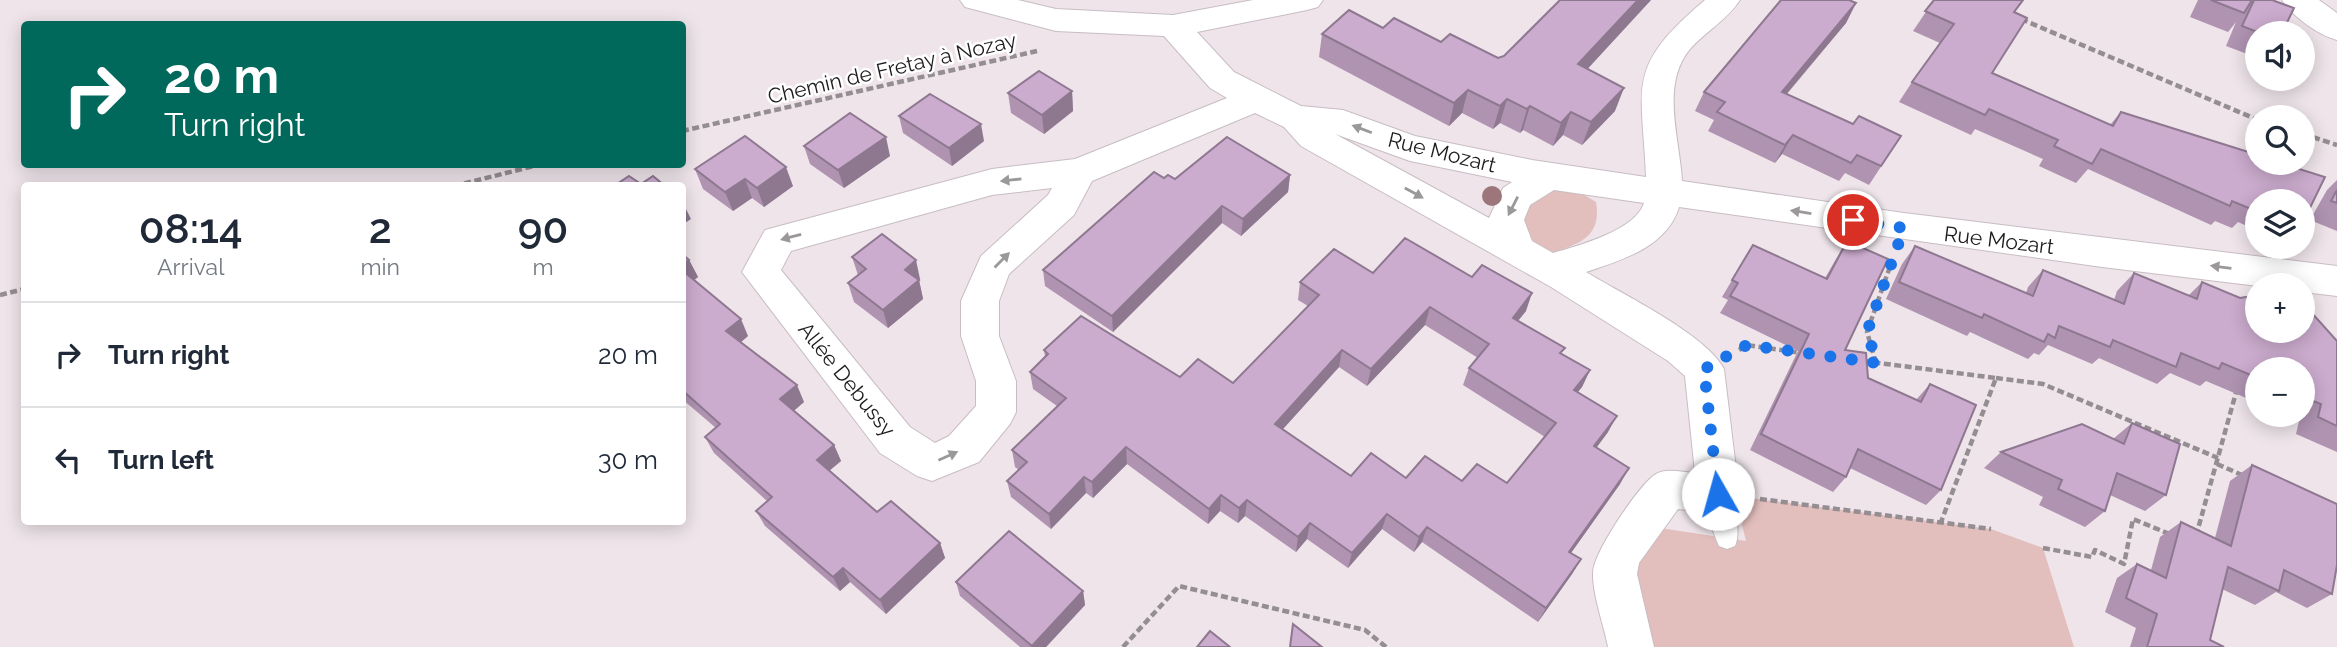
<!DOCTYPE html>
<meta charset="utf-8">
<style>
body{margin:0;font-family:Raleway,sans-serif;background:#f2f2f3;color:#1f2937;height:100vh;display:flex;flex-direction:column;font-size:26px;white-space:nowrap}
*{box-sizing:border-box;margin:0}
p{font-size:23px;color:#747a83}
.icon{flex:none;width:38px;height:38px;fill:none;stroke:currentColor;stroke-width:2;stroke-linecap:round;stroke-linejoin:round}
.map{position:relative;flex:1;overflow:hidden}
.drawer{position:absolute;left:21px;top:182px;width:665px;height:343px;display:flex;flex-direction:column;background:#fff;border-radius:7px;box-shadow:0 4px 18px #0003}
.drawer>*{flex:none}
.banner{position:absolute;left:21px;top:21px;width:665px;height:147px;border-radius:7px;box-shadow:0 4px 18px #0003;background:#00695c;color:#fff;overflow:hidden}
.controls{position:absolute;left:2245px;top:21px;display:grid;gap:14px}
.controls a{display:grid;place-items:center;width:70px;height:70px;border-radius:50%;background:#fff;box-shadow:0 4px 18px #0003;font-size:35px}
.pin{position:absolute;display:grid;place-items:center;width:60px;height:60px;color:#fff;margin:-30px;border:4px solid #fff;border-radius:50%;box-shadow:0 2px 7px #0007}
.me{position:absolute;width:77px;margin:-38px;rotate:353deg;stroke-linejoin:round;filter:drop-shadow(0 0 5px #0008)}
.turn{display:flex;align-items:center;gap:24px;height:147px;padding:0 28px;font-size:32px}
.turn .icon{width:91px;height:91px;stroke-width:2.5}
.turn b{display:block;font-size:49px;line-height:60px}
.eta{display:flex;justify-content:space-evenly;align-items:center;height:119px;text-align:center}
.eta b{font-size:42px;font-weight:600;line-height:49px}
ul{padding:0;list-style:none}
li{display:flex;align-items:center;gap:21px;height:105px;padding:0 28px;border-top:2px solid #e0e1e3}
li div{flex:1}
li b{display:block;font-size:26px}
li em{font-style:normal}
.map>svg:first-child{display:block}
.green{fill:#e2bebc}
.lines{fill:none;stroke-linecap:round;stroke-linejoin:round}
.lane-casing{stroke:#c7bdc3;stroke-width:2}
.street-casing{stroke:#c7bdc3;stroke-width:2}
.path{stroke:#948d91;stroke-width:4.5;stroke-dasharray:7 3.5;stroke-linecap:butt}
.lane{fill:#fff;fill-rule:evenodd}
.street{fill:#fff;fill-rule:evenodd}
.tree{fill:#9c767a}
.wall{fill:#af93b1;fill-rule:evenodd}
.shaded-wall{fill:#8e7890}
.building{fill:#cbabce;stroke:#8e7890;stroke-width:2;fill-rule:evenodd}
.oneway{fill:#9a9899}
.route{stroke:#1a73e8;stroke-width:12;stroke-dasharray:0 21.6}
.labels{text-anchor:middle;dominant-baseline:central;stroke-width:5;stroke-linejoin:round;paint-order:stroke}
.street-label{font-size:21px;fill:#1e1b1d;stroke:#fff}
</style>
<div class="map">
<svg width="2337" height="647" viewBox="0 0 2337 647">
<rect width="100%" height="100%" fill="#eee4ea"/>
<!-- green -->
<g class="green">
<path d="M1565,189L1581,193L1596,202C1602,237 1579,244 1551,253L1524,239L1523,213L1543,191Z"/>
<path d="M1735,496L1991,529L2043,548L2074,647H1631L1640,525L1746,541Z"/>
</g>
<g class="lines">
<!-- lane casing -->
<g class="lane-casing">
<path id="lane" d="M1718,484L1726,487C1733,501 1742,531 1735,546L1727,549L1719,546C1712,531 1703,501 1710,487Z"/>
</g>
<!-- street casing -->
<g class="street-casing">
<g id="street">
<path d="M960,0H1018L1056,9L1173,15L1253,0H1323L1318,7L1307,10L1197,32L1234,72L1301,106L1343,110L1415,136L1532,160L1646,177C1642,83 1625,68 1705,0H1740C1727,20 1705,32 1690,49C1660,85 1680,139 1682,181L1904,213L2337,266V296L2303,292V285L2258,286L2102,267L1679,207C1667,247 1622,260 1586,272C1622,294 1707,335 1724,369L1739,494L1733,507L1718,513L1678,509L1639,563L1637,574L1654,647H1608C1604,626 1592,593 1593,572C1594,552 1636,490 1653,476C1664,467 1681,472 1695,473L1685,376L1668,361L1551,287L1301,146L1284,127L1255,113L1092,181L1074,215L1009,274L999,301V336L1016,381V412L1010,424L979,462L932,481L917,476L880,453L742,272L765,230L992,169L1075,159L1227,98L1210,88L1164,36L1056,31L965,7ZM1335,134L1410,161L1512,182L1503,188L1489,218ZM1052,188L1048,195L981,256L961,301V336L976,381V406L949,436L935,443L910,427L781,270L791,251L992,195ZM1554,190L1644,203C1636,230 1578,246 1553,253L1532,241L1524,220L1530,205Z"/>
<path d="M2282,0H2319L2337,13V40C2318,35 2293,17 2282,0Z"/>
</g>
</g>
<!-- path -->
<g class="path">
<path d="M2021,19L2258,120"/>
<path d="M682,131L1037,51"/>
<path d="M2303,134L2337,145"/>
<path d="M454,186L542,164"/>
<path d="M0,295L24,289"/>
<path d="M1739,350L1747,345L1802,353"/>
<path d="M1863,361L1996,378L1941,522"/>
<path d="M1876,363L1867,332L1892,261"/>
<path d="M1996,378L2043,384L2218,458"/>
<path d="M2217,464L2242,475"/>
<path d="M1760,499L1991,529"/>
<path d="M2196,536L2237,389"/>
<path d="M2043,548L2092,557L2095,550L2124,564L2133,519L2172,535"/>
<path d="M1123,647L1179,586L1365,630L1386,647"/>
</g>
<!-- lane -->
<use href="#lane" class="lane"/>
<!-- street -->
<use href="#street" class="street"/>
</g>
<!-- trees -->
<circle class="tree" cx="1492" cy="196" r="10"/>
<!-- wall -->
<g class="wall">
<path d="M1651,0L1587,69L1615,111L1582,145L1563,135L1553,146L1523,130L1520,133L1500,123L1493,129L1462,113L1449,126L1319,57L1322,34L1383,28L1498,58Z"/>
<path d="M1934,0H2024L2015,12L2027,18L1992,73L2110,125L2121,112L2258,155V163H2280L2325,177L2307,214L2303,218V201H2258V231L2238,222L2232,228L2215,221L2211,225L2088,169L2076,183L2039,166L2043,159L1975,129L1971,135L1899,102L1912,82L1940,43L1913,31Z"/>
<path d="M2198,0H2272L2282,33H2258V58L2226,46L2236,22L2228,32L2190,17Z"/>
<path d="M1856,3L1846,23L1787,94L1853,124L1901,136L1869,185L1845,173L1839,181L1782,154L1775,163L1708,131L1714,120L1695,111L1704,92Z"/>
<path d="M1072,91L1073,111L1044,134L1011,113L1008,93Z"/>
<path d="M899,116L984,141L952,166L903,133Z"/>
<path d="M804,146L890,156L844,188L810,164Z"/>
<path d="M695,169L793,186L764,207L752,198L733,211L703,189Z"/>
<path d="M1290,175L1288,192L1241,236L1222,223L1113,332L1045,286L1043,270L1175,179Z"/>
<path d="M2337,180V231L2310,220L2327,190Z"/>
<path d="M1847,241L1845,350L1868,378L1916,400L1930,384L1941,490L1926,505L1850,468L1846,477L1833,492L1750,450L1798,351L1720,313L1728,300L1722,297L1753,245L1825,278L1836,259Z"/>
<path d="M1915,246L2026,293L2028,287L2043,270L2114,300L2117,291L2134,273L2188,296L2202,282L2337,341V452L2296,434L2299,421L2284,415H2303V369H2258V403L2206,381L2200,386L2170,373L2157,384L2099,358L2092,364L2048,345L2039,355L2034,353L2028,359L1970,332L1967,336L1886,299L1902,264Z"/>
<path d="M682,254L689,260L698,277L694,280L748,336L741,342L804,402L794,410L834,445L841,461L829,471L877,512L940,543L945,558L886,614L850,582L840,591L765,526L756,511L767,501L714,453L705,437L716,428L682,399Z"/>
<path d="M852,257L920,279L919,280L923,299L888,328L854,302L848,283L858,275Z"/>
<path d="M1373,273L1526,311L1518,321L1562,354L1590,370L1582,387L1577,392L1608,432L1596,447L1620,484L1571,553L1581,559L1572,574L1538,622L1422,542L1414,552L1382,529L1348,568L1307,539L1296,552L1245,516L1238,523L1220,511L1208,524L1127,464L1093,498L1086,493L1051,529L1011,497L1007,481L1019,470L1015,467L1012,450L1057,406L1033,389L1030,372L1045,357L1044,350L1180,377L1233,383L1308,306L1298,300L1300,282ZM1425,325L1478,358L1469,368L1463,385L1545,437L1507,483L1351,476L1283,429L1339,367L1367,386Z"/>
<path d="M2132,423L2166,495L2145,511L2110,495L2105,511L2085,527L2039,505L2043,497L1984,468L2001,452L2113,439Z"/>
<path d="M2252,465L2332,594L2307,608L2276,592L2255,605L2222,589L2210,640L2224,647H2130L2136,628L2105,612L2117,578L2137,564L2151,570L2160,537L2181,522L2215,538L2230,481Z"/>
<path d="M956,582L1083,591L1085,605L1046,647H1020L960,596Z"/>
</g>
<!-- shaded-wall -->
<g class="shaded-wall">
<path d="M1638,0H1651L1570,88L1578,64Z"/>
<path d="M1856,3L1846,23L1772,111L1782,92Z"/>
<path d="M1624,88L1615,111L1582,145L1591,122Z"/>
<path d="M1468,90L1462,113L1449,126L1454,103Z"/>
<path d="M1072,91L1073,111L1044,134L1042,115Z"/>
<path d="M1507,99L1500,123L1493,129L1500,106Z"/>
<path d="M1530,106L1523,130L1520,133L1527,109Z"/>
<path d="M1571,112L1563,135L1553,146L1561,123Z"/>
<path d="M981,124L984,141L952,166L949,148Z"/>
<path d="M1793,135L1782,154L1775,163L1785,145Z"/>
<path d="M886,137L890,156L844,188L838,170Z"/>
<path d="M786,167L793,186L764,207L757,188Z"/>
<path d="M1290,175L1288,192L1241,236L1243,219Z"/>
<path d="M745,179L752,198L733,211L725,192Z"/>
<path d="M682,201L691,219L682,225Z"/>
<path d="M1222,206V223L1113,332L1112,316Z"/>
<path d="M689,260L698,277L688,285L682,274V265Z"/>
<path d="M916,260L920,279L919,280L923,299L888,328L883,310L905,270Z"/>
<path d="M1532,293L1526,311L1506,335L1513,318Z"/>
<path d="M1430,307L1425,325L1367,386L1371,369Z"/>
<path d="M741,319L748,336L734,348L726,331Z"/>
<path d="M1342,350L1339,367L1273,440L1275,424Z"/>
<path d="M1590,370L1582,387L1566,407L1574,390Z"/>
<path d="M797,385L804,402L788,416L780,399Z"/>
<path d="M1617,416L1608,432L1586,462L1594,446Z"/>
<path d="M834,445L841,461L824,475L817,460Z"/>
<path d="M1126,447L1127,464L1093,498L1092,482Z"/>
<path d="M1629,468L1620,484L1561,567L1569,552Z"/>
<path d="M1084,477L1086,493L1051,529L1049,514Z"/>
<path d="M1221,495L1220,511L1208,524L1209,509Z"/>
<path d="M1247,500L1245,516L1238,523L1239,508Z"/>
<path d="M1387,514L1382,529L1348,568L1352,553Z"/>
<path d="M1310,523L1307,539L1296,552L1298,537Z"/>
<path d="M1427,527L1422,542L1414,552L1419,537Z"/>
<path d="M940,543L945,558L886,614L880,600Z"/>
<path d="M1581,559L1572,574L1538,622L1546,608Z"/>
<path d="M843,568L850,582L840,591L833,577Z"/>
<path d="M1083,591L1085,605L1046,647H1032Z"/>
</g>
<!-- building -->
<g class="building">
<path d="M1560,0H1638L1578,64L1624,88L1591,122L1571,112L1561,123L1530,106L1527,109L1507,99L1500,106L1468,90L1454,103L1322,34L1349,10L1383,28L1394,18L1441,42L1450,34L1498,58L1504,56Z"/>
<path d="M1781,0H1849L1856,3L1782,92L1853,124L1859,116L1901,136L1881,166L1857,155L1851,163L1793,135L1785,145L1717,112L1725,102L1704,92Z"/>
<path d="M1934,0H2023L2014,12L2027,18L1992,73L2113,126L2121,112L2258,155V163H2280L2325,177L2307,214L2303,212V201H2258V203L2255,202L2251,209L2232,201L2230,206L2101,149L2092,164L2054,146L2058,140L1989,109L1985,115L1912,82L1954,24L1925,11Z"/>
<path d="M2211,0H2252L2244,13Z"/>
<path d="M2254,0H2272L2294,8L2282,33H2260L2242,26Z"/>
<path d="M1039,71L1072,91L1042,115L1008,93Z"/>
<path d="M930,94L981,124L949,148L899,116Z"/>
<path d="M850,113L886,137L838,170L804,146Z"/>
<path d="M745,136L786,167L757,188L745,179L725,192L695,169Z"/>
<path d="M1227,137L1290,175L1243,219L1222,206L1112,316L1043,270L1154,172L1164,178L1168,175L1175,179Z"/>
<path d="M629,176L641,184L653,176L665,186H614Z"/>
<path d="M2337,190V203L2331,201Z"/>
<path d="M882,234L916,260L905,270L919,280L883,310L848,283L866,269L852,257Z"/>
<path d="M1405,238L1472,277L1482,265L1532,293L1513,318L1565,348L1560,353L1590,370L1574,390L1617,416L1594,446L1629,468L1569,552L1581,559L1546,608L1427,527L1419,537L1387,514L1352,553L1310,523L1298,537L1247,500L1239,508L1221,495L1209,509L1126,447L1092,482L1084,477L1049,514L1007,481L1027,462L1012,450L1066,398L1030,372L1048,354L1044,350L1081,316L1180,377L1198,359L1233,383L1319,295L1300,282L1334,249L1373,273ZM1430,307L1489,344L1469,368L1556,423L1507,483L1477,464L1462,481L1425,456L1406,478L1371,453L1351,476L1275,424L1342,350L1371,369Z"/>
<path d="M1847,241L1888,259L1845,350L1866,353L1868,378L1921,402L1930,384L1976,405L1941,490L1858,449L1846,477L1761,434L1809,334L1730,296L1738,283L1732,280L1753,245L1827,279Z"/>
<path d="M1915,246L2033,296L2043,270L2124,304L2134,273L2197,299L2202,282L2240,298L2258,295V331H2303V303L2337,341V426L2318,417L2321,404L2303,397V369H2258V378L2222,363L2219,369L2181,353L2176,367L2113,340L2110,347L2059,326L2055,338L2048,334L2044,342L1984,314L1982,318L1899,282Z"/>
<path d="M682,254L689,260L682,265Z"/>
<path d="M682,270L741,319L726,331L797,385L780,399L834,445L817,460L877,512L891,501L940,543L880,600L843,568L833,577L756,511L772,497L705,437L720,424L682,390Z"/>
<path d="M2132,423L2180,444L2166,495L2117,473L2105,511L2058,489L2062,480L2001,452L2082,424L2124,444Z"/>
<path d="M2252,465L2337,504V565L2332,594L2284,570L2279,591L2228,567L2210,640L2224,647H2147L2157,614L2126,598L2137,564L2166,578L2181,522L2231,546Z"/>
<path d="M1009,531L1083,591L1032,646L956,582Z"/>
<path d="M1293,624L1322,647H1290Z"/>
<path d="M1210,631L1230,647H1197Z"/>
</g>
<!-- one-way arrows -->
<defs><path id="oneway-solid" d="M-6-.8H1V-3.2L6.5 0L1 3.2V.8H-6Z" transform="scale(1.75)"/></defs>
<g class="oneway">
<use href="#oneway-solid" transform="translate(1362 129) rotate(-159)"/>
<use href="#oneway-solid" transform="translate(1011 180) rotate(174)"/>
<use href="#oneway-solid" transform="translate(1414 193) rotate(29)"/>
<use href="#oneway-solid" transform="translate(1513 206) rotate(117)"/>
<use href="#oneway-solid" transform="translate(1801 212) rotate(-171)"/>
<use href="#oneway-solid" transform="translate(791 237) rotate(165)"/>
<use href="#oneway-solid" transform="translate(1002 260) rotate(-45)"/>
<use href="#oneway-solid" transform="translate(2221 267) rotate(-173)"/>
<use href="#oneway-solid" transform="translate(948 456) rotate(-24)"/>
</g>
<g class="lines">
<!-- route -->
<path class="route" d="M1718,494L1704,369L1747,345L1877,363L1867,332L1904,228L1853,220"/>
</g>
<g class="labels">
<!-- street labels -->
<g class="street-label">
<text transform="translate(892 68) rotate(-13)">Chemin de Fretay à Nozay</text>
<text transform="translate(1442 152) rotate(14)">Rue Mozart</text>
<text transform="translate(1999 240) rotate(7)">Rue Mozart</text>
<text transform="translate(847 379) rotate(51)">Allée Debussy</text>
</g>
</g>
</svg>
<div class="controls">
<a><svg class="icon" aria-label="sound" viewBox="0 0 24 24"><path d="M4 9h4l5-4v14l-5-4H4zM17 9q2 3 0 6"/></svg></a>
<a><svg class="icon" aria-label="search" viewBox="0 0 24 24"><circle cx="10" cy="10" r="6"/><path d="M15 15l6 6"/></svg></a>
<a><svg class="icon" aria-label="layers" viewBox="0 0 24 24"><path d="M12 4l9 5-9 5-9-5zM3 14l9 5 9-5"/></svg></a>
<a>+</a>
<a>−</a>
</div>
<div class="pin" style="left:1853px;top:220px;background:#d93025"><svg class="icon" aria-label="arrive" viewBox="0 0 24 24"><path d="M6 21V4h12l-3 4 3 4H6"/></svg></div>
<svg class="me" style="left:1718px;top:494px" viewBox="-20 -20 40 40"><circle r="19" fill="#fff"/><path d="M0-13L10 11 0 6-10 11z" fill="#1a73e8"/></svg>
<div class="banner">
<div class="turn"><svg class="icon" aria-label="right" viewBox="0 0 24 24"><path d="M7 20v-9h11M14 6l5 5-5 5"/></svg><div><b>20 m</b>Turn right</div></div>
</div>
<section class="drawer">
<div class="eta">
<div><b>08:14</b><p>Arrival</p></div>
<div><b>2</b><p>min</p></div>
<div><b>90</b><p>m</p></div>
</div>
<ul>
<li><svg class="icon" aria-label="right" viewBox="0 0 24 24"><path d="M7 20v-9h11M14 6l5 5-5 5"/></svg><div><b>Turn right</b></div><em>20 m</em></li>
<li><svg class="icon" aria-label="left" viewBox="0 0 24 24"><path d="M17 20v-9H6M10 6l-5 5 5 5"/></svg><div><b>Turn left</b></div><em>30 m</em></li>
</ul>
</section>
</div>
